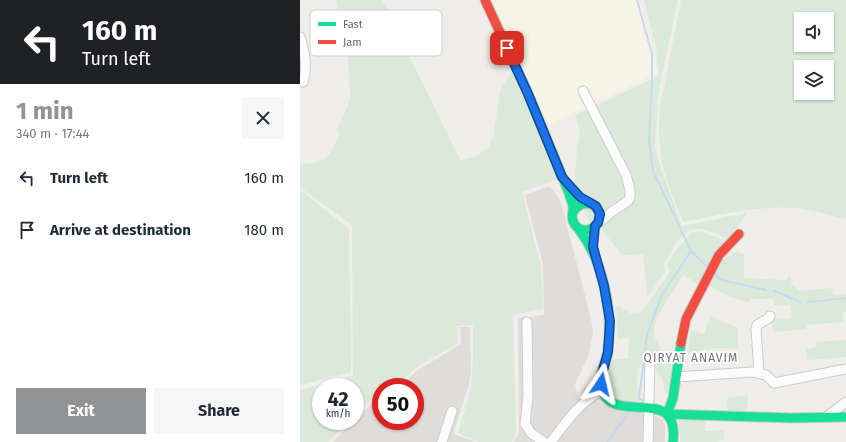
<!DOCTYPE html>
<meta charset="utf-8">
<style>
body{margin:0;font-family:"Fira Sans",sans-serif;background:#f6f6f7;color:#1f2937;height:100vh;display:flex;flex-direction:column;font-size:15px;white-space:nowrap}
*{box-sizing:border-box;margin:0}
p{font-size:13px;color:#747a83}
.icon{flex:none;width:22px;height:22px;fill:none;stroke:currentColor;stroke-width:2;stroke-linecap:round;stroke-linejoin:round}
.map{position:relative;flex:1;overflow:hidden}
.panel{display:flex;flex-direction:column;background:#fff;width:300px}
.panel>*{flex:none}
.top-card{background:#202124;color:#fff;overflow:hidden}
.tools{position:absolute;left:494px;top:12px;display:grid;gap:8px}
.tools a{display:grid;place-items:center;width:40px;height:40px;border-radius:0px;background:#fff;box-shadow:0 1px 3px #0004;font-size:20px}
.speed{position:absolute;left:12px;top:378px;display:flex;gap:8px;font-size:20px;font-weight:700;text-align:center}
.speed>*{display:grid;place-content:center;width:52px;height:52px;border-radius:50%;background:#fff;box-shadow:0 1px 3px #0004;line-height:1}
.speed small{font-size:10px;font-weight:400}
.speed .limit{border:6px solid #d22;background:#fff;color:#111}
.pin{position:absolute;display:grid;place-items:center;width:34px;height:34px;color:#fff;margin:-17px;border-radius:8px;box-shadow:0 2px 6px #0006}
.me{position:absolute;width:44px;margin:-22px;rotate:10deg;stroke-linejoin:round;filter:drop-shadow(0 0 3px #0008)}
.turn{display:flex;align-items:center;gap:14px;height:84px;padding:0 16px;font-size:18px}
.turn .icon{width:52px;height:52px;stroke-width:2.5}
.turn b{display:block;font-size:28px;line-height:34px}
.round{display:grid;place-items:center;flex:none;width:42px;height:42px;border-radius:0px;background:#f6f6f7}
.headline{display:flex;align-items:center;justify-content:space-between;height:68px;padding:0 16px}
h1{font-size:24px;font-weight:700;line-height:30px;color:#929395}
.primary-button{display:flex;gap:8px;margin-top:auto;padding:8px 16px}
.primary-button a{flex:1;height:46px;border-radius:0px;background:#929395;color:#fff;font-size:16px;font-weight:700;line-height:46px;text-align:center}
.primary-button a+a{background:#f6f6f7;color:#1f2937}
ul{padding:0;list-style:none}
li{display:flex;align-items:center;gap:12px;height:52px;padding:0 16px}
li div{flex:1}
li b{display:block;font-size:15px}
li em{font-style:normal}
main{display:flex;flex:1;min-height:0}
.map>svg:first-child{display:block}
.commercial{fill:#f6f4e6}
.industrial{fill:#dedddb}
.green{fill:#dae9d9;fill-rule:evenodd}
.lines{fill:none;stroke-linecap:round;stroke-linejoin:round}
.stream{stroke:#c4daf3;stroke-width:2}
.street-casing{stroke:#cccccb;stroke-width:11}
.fast-casing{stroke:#cacacb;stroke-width:11}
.jam-casing{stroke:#cacacb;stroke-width:11}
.street{stroke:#fdfcfc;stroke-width:9}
.fast{stroke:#16e098;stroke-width:9}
.jam{stroke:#f24e42;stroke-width:9}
.route-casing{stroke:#114b97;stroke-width:10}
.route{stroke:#1a73e8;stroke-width:7}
.labels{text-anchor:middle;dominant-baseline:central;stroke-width:3.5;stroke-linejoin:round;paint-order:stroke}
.quarter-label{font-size:12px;letter-spacing:1px;fill:#717479;stroke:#fff}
.key{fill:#fff;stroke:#cfd0d1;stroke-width:1}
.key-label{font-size:11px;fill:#606267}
</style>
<main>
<section class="panel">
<div class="top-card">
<div class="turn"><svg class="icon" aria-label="left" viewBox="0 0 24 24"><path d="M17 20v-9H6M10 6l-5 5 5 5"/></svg><div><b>160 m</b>Turn left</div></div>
</div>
<div class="headline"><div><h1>1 min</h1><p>340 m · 17:44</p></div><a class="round"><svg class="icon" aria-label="close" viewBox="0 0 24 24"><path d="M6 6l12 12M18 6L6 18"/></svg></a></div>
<ul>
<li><svg class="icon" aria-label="left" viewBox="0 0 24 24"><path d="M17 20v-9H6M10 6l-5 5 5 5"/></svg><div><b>Turn left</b></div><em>160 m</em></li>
<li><svg class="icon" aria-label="arrive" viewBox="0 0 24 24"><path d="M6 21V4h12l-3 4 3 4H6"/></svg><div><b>Arrive at destination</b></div><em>180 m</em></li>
</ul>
<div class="primary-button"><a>Exit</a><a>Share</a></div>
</section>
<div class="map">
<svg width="546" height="442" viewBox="0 0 546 442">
<rect width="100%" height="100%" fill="#efeeea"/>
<!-- commercial -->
<path class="commercial" d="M192,0H339L351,42L357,73L248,125Z"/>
<!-- industrial -->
<g class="industrial">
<path d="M250,186L261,202L291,319L293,333L289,354L275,384L279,399L299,402L306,406L356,416L362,419L365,426V442H214L219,431L218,318L244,315L243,264L225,195Z"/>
<path d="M160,327H170L171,370L169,385L153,434L176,442H33L81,394V421H115V387H98L121,368L161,344Z"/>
</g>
<!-- green -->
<g class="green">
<path d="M36,0H82L160,160L176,156L188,148L194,134L200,91L212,71L257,179L222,192L241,266L243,309L213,315L216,433L212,442H180L158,433L171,388L173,360V325L157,326L158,343L117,367L97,385H85L81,387V389L55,415V387H21V421H49L28,442H0V390L53,376L52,225L0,187V164C27,163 29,158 39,134L37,129L47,108L50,98V90L47,43L40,23Z"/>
<path d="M344,0H378L358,94L355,147L362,172L382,226L447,213L428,240L422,236L402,229L389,230L378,240L364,263L365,271L348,297L343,254L322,255L303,231L290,223L274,190L277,147L280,133L276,115L359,76L356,47Z"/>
<path d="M381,0H546V219C531,216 514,210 498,208C460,205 421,215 383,222L369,187L362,164L359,133L360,108ZM501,19H527V45H501ZM501,67H527V93H501Z"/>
<path d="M0,190L49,229L51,372L0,385Z"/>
<path d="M400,231L421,239L425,243L398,284L383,275C376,287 353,319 354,331C354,339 359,346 362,352L373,356L368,394L365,392L362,378L357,372L356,361L353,356L345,357C332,374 339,382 340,401C328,402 307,402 305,387C304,378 310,367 312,359H328L329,338L317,339L318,327L315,307L319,306L332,314L341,313L370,272L367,264L377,249L391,233Z"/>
<path d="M436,252L444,254V278L482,280H485L490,275L492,285L500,291L532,288L533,295L546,294V312H542L543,322L507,325V329L473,332L472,319L492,318L490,305L474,306L473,299H450V303L428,296L409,286L421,261Z"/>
<path d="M410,316L438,328V349L415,348L388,353L391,330L404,334Z"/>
<path d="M546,340V357L507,360L506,349L515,348L517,342Z"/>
<path d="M448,395L447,413H428L427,398Z"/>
<path d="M379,419H405V431L423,430L425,439L416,442H380Z"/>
</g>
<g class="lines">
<!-- stream -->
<g class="stream">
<path d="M337,0L352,54V82L349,139L353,171L391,251L408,267"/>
<path d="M415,274L421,280L466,290"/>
<path d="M474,291L500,302"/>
<path d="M508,302L546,298"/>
<path d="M346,403L339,398L347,335L362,295L391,251"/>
<path d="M307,442L330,411"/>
</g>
<!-- street casing -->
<g class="street-casing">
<g id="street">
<path d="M0,37C5,52 8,67 3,82"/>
<path d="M283,91L326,175L330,190V197L328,201L313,211L298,223"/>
<path d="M227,322L228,396L225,424L231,433L244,442"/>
<path d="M459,373L456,329L457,325L469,318L470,316"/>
<path d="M376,377L452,372L466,375L474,383L546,369"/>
<path d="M526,417L546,402"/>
<path d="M142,442L152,411"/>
<path d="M251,442C266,422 279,402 302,391"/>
<path d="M348,442L350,359"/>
</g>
</g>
<!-- fast casing -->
<g class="fast-casing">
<g id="fast">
<path d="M226,89L269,193C270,198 273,203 273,208C273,213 271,217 273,221C282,244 316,218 291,204C283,202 278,205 273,212"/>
<path d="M278,228C303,261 313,308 308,349C307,362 298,374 301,387C310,429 380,381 373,442"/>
<path d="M381,343L373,398L367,414L491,418L546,417"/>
</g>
</g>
<!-- jam casing -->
<g class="jam-casing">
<g id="jam">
<path d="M185,0L226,89"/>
<path d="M381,343L386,319L419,255L439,234"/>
</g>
</g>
<!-- street -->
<use href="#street" class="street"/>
<!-- fast -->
<use href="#fast" class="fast"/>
<!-- jam -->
<use href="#jam" class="jam"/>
</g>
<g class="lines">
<!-- route casing -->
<g class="route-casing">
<path id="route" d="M207,48L228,94L262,177L280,197L296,206L300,214L298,223L295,226L293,247L304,286L310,321L308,352L302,374L301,384"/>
</g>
<!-- route -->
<use href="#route" class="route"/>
</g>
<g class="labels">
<!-- quarter labels -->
<g class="quarter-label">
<text x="391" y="358">QIRYAT ANAVIM</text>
</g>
</g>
<!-- legend -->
<rect x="10" y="10" width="132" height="46" rx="6" class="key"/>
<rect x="18" y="22" width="18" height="4" fill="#16e098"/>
<rect x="18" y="40" width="18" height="4" fill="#f24e42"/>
<g class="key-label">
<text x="43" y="28">Fast</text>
<text x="43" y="46">Jam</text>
</g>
</svg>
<div class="tools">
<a><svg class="icon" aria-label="sound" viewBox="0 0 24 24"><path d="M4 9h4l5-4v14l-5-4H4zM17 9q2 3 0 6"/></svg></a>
<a><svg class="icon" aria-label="layers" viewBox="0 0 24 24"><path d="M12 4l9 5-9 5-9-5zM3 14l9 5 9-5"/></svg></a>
</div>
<div class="speed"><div>42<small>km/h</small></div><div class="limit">50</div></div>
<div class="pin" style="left:207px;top:48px;background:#d93025"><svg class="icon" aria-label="arrive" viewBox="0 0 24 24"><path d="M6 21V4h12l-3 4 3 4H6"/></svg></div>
<svg class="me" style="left:301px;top:384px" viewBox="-20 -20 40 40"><path d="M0-17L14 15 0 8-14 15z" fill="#1a73e8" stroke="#fff" stroke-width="4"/></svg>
</div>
</main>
